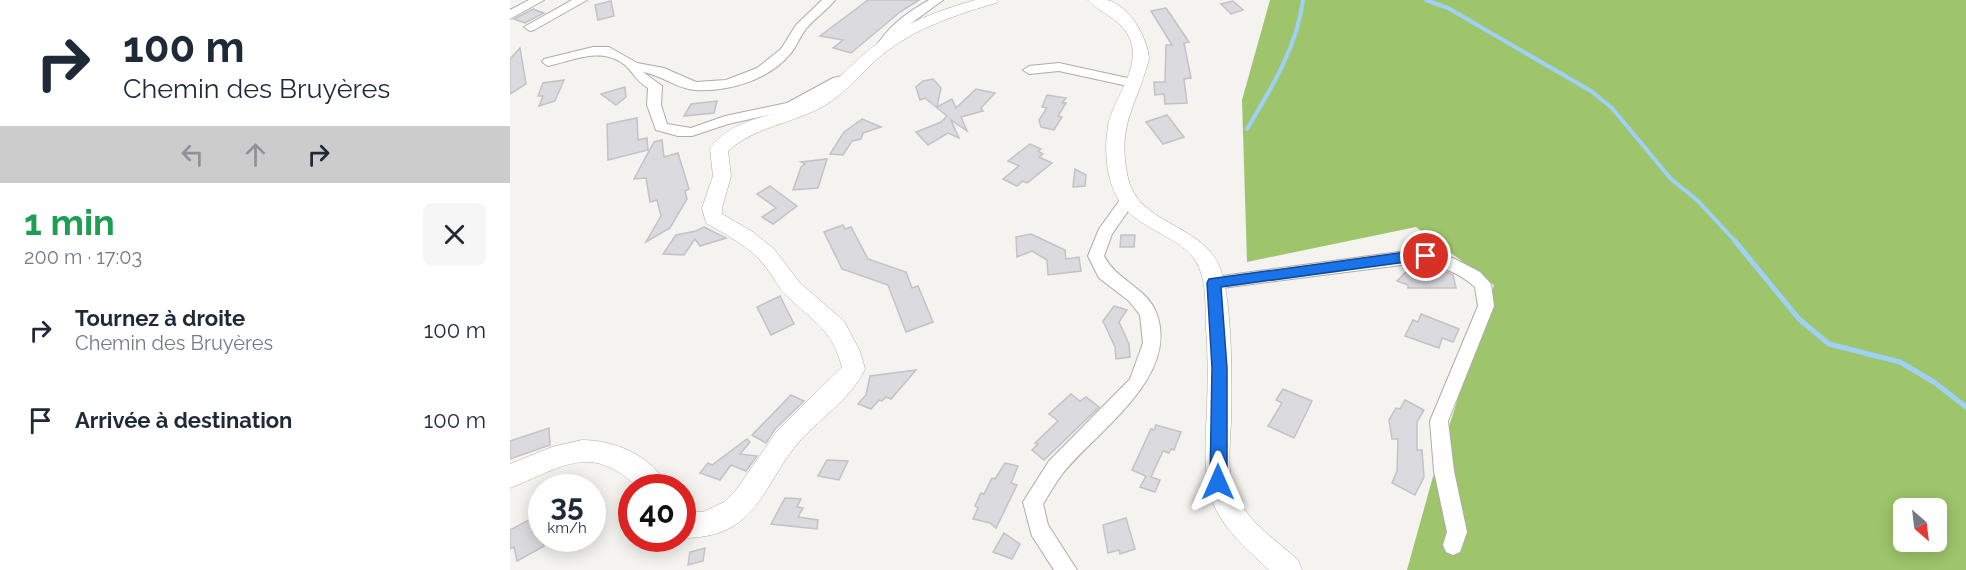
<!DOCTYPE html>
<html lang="fr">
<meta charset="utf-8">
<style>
body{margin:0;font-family:Raleway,sans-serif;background:#f6f6f7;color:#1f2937;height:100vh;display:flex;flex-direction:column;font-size:22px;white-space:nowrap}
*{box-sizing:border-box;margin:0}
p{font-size:20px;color:#747a83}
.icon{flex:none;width:33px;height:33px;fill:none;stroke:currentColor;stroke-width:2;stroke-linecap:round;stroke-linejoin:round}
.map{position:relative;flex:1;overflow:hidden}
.side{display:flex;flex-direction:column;background:#fff;width:510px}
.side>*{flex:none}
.banner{background:#fff;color:#1f2937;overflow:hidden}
.needle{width:39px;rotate:152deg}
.buttons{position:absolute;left:1383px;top:498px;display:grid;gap:12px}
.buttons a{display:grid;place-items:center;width:54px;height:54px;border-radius:9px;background:#fff;box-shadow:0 3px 15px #0003;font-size:30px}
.speed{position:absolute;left:18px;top:474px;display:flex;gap:12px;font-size:30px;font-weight:700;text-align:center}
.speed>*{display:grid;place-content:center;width:78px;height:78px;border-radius:50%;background:#fff;box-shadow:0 3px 15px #0003;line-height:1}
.speed small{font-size:15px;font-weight:400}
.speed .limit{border:9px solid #d22;background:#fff;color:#111}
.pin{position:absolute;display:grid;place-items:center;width:51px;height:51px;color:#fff;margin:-26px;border:3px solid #fff;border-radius:50%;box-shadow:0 2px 6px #0007}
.me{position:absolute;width:66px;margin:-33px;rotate:0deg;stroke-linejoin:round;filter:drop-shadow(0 0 4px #0008)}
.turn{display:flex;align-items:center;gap:21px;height:126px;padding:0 24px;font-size:27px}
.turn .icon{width:78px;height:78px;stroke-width:2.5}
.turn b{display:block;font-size:42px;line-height:51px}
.lanes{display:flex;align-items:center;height:57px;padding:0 24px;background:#0003;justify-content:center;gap:30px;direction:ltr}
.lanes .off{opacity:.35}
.round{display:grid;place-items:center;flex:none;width:63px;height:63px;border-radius:9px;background:#f6f6f7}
.headline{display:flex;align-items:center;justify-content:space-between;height:102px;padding:0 24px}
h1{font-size:36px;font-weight:700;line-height:45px;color:#1e9e55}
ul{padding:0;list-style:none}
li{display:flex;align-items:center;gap:18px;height:90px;padding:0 24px}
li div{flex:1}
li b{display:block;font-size:22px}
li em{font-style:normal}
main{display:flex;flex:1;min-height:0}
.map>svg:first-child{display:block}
.forest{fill:#9ec56b;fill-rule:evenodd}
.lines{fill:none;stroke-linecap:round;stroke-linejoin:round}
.stream-far1{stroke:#9fd0f7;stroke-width:4}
.stream{stroke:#9fd0f7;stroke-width:5}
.building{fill:#dbdbdf;stroke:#c3c2c6;stroke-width:1.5}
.minor-casing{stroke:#afaca8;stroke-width:2}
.tertiary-casing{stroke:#afaca8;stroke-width:1}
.minor{fill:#fff;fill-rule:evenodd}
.tertiary{fill:#fff;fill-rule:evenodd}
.route{fill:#1a73e8;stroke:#114b97;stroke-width:1.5}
</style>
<main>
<section class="side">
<div class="banner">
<div class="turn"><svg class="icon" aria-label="right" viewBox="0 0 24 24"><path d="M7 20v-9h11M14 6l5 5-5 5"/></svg><div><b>100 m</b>Chemin des Bruyères</div></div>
<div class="lanes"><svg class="icon off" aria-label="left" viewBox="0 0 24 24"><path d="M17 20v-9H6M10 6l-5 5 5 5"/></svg><svg class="icon off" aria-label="ahead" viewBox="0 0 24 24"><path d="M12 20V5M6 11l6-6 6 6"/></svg><svg class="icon" aria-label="right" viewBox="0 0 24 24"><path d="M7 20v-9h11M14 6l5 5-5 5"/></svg></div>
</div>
<div class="headline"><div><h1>1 min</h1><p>200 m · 17:03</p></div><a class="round"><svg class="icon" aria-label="close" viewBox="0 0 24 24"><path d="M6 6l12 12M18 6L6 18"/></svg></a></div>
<ul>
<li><svg class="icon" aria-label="right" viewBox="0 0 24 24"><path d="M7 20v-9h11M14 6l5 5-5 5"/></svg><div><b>Tournez à droite</b><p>Chemin des Bruyères</p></div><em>100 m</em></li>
<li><svg class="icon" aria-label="arrive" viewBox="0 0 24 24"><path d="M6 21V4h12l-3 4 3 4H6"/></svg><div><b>Arrivée à destination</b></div><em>100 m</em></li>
</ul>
</section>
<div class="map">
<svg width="1456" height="570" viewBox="0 0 1456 570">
<rect width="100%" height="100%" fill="#f5f3ef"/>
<!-- forest -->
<path class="forest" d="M760,0H1456V570H897L922,480L984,285L906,227L737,262L732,100ZM1394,508H1426V542H1394Z"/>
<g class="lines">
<!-- stream-far1 -->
<g class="stream-far1">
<path d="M916,0L938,8L1081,91L1102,108L1161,179L1187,200L1227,243"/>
<path d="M737,129C761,89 787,47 793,0"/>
</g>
<!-- stream -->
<path class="stream" d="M1225,241L1289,319L1319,344L1390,362L1424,382L1456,407"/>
</g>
<!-- building -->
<g class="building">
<path d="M358,0H409L390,12L341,53L323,48L333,40L310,36Z"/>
<path d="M101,1L104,16L88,20L85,5Z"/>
<path d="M723,1L733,10L721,14L711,4Z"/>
<path d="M656,8L679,42L674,43L681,78L674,79L677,103L655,104L654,94L645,95L644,82H655L656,45H662L641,11Z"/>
<path d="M23,9L34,13L15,23L4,19Z"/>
<path d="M10,48L16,84L0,94V59Z"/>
<path d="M423,79L431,88L427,107L442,99L446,108L466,89L485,93L471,108L473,111L451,117L457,131L441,120L449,138L438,133L418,145L406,132L431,122L437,116L415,98L410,100L406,87L413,81Z"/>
<path d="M54,80L45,101L29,106L33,96H28L33,83Z"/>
<path d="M115,87L116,97L106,105L91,94Z"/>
<path d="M537,95L556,98L552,103H556L548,116L552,117L544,130L531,127L529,120L537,108L532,107Z"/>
<path d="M207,101L204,113L174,116L181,104Z"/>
<path d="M657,115L674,137L653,144L636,122Z"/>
<path d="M127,118L128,140L137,138L138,150L98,160L97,124Z"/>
<path d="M352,119L371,127L353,133L351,139L342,141L333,155L320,154L334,132Z"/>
<path d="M152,140L154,157L168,153L179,189L175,191L177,199L160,228L136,242L151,216L147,200L140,202L136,178L124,179L144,142Z"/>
<path d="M520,144L531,149L528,151L533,154L529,157L542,163L517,183L513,181L507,186L493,179L509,166L498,161Z"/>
<path d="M317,159L308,188L283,190L291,167L295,164L291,162Z"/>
<path d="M565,169L576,175L575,186L563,187Z"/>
<path d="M260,186L287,206L263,224L252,217L266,208L247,194Z"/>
<path d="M333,225L335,229L341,227L358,259L396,272L402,288L408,286L423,322L396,332L378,285L332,269L314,232Z"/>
<path d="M194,227L216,238L190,246L185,239L174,255L153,254L166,235L186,231Z"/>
<path d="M521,234L555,250L556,259L569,257L571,271L538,275L537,260L522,251L507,257L506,237Z"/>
<path d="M611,235H625L624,247H610Z"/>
<path d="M929,269L943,275L946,288H898V285L887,281L896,272L929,273Z"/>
<path d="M270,296L284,324L261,335L247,307Z"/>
<path d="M604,306L617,310L609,322L619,344L620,357L606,359L605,347L593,321Z"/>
<path d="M911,314L949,329L943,342L932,338L929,348L895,336L903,320L908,322Z"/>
<path d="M406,370L381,399L376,397L372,401L369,400L361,409L348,404L356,395L360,376Z"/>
<path d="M773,389L802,401L784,438L758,426L772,403L766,400Z"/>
<path d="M561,394L570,401L576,397L589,407L534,460L522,450L528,444L525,443L548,421L539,414Z"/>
<path d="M281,395L294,401L265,429L256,443L242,435Z"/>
<path d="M895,400L914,410L907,422V450H912L914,477L905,495L882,483L887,471L888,439H882L879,420L886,408L890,409Z"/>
<path d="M646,425L671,432L664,450L661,449L659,453L653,451L641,477L650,480L645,492L630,487L636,476L622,470L641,429L644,430Z"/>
<path d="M39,428L40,445L0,459V441Z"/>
<path d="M237,439L240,442L230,454L247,456L236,471L221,465L210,480L190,473L198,463L202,465Z"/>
<path d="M317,460L338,461L329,480L308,476Z"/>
<path d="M495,463L508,466L501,483L507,485L486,528L480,523L463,519L468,508L465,506L471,493L474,494L482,478L485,479Z"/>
<path d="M275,498L291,499L287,507L293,508L288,517L308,520L307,529L261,524Z"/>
<path d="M32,513L34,546L7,561L4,547L0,549V530Z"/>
<path d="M616,518L625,549L610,554L609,550L598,553L593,525Z"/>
<path d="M494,533L510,544L502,559L483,552Z"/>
<path d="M195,548L193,561L178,565L180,552Z"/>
</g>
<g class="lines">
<!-- minor casing -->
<g class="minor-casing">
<g id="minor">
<path d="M19,0H34L0,19V10Z"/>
<path d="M62,0H77L24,30L20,31L14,27Z"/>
<path d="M312,0H325C316,11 304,19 296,29C290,36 287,46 281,53C259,80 219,92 185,90C168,89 151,75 133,72L152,86L151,105L157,124L181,128L215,116L277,103L323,78L337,75L343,79L286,109L218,124L182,136H168L146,130L137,105L138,88C124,79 125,74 115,65C92,46 64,60 38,66L32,62L34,59L83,47H99L127,63L154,68L186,82L216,80L247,68L271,49L286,25Z"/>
<path d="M419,0H433L392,30L374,53H366L364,50C377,27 396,13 419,0Z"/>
<path d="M549,63L622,79L629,83L622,87L549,71L519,74L513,70L519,66Z"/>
<path d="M617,196L625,201L602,234L594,256C607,281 636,287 646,312C671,376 588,430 553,473C546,482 540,493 533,504L538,525L567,570H544L522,536L513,502L539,461L620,379L633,343L630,315L619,301L589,278L578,256L589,229L612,197Z"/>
<path d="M896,251L918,252L943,258L970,272L981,284L984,306L938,421L944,471L957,532L950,552L943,555L936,552L933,545L937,532L924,471L920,421L968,306L965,287C948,272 930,265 907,263L704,289L698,287L696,283L698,279L704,277Z"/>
</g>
</g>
<!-- tertiary casing -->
<g class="tertiary-casing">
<g id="tertiary">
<path d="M465,0H488L486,3C448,14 409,27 377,51C354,68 338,92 314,106C282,124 246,126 218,151L221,176L212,208V214L243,232L264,249L290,283L334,321L350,351L355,369C340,401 306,420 284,448C266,470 255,500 233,519C216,534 194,538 172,538V512H193L214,502L226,490L267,431L332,367C321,327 304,323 277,296C266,285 260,270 249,259C235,244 214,234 196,223L192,208L203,176L200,149C218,120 261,117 289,105C320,91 339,65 365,45C394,23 430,10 465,0Z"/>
<path d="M578,0C583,0 591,0 597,0C619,5 638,38 639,59C627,106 606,124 618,178C628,223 688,224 708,263C723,294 722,385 721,422C720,446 716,476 727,498C740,523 768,542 788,560L792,570H759C742,554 722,537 710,517C690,483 696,443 697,406C698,380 698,354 696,328C695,310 697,288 690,270C676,230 613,234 600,179C595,161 595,139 599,121C606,95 634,62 618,35C608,17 588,12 578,0Z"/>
<path d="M72,440C104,440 144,456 158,488H128C81,441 51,468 0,488V464L42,447Z"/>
</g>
</g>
<!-- minor -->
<use href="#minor" class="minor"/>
<!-- tertiary -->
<use href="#tertiary" class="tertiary"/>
</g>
<!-- route -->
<path class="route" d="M916,251L923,256L916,261L896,262L711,287L717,368V482L714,487L708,489L702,487L700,482L702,368L697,283L699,279L896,252Z"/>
</svg>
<div class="buttons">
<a><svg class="needle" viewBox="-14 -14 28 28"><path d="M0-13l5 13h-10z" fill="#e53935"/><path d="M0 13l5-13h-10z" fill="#747a83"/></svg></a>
</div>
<div class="speed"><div>35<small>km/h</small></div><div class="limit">40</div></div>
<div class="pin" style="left:916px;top:256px;background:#d93025"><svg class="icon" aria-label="arrive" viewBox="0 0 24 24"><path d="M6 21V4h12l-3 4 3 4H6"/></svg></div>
<svg class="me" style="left:708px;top:482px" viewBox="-20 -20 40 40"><path d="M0-17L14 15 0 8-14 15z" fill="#1a73e8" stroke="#fff" stroke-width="4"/></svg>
</div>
</main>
